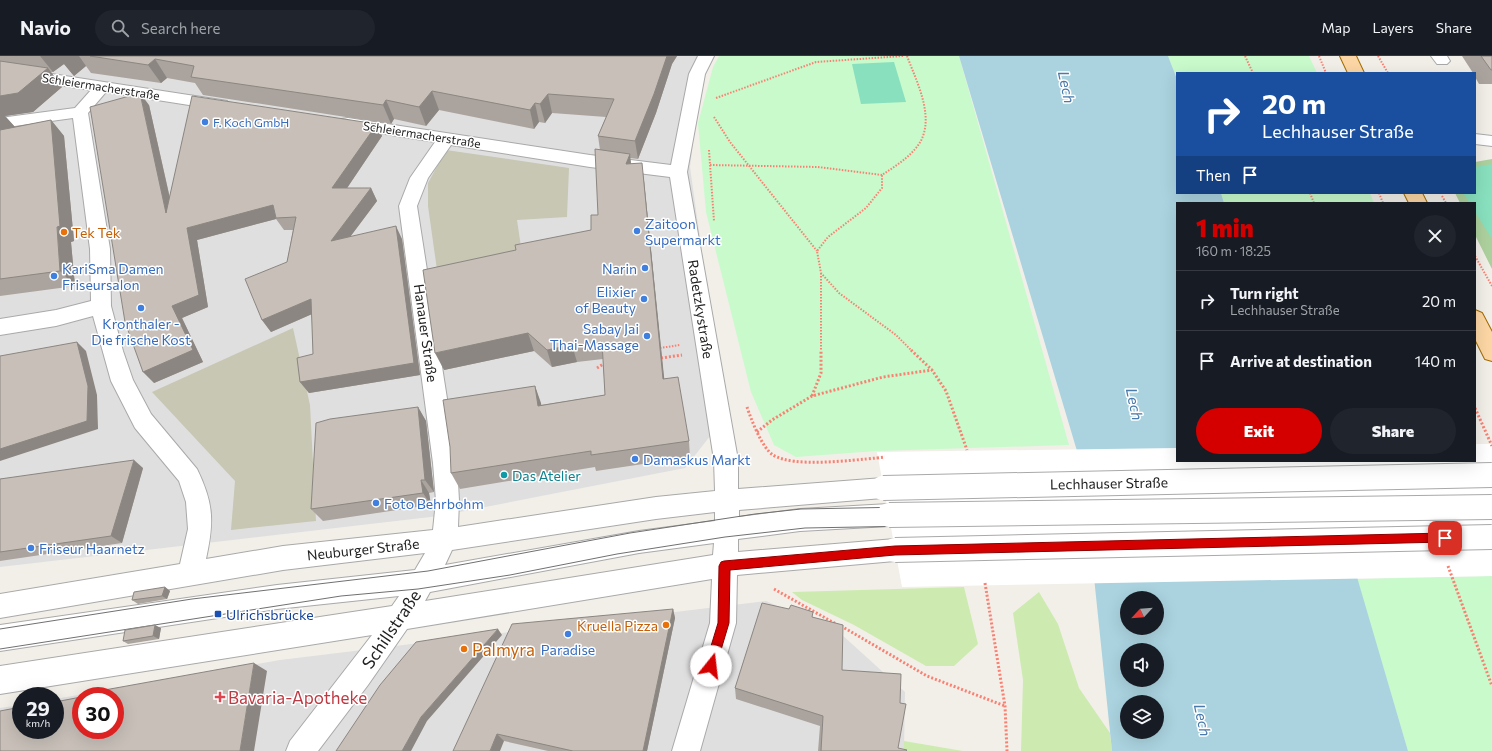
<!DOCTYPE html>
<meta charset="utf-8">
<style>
body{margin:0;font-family:Commissioner,sans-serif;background:#20242c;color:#f1f3f6;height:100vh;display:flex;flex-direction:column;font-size:15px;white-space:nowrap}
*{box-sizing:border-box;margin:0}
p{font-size:13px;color:#9ea1a6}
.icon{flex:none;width:22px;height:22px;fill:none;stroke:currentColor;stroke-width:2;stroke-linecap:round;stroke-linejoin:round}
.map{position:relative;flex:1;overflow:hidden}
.sheet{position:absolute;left:1176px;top:146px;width:300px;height:260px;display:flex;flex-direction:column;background:#171b24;border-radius:0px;box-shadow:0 4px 16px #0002}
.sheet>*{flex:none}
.top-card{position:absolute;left:1176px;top:16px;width:300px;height:122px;border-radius:0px;box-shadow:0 4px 16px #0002;background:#1a4fa0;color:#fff;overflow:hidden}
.needle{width:26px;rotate:244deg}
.buttons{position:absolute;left:1120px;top:535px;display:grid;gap:8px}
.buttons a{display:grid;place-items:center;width:44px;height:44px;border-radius:50%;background:#171b24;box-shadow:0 4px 16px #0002;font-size:20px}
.speed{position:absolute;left:12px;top:631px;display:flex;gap:8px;font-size:20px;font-weight:700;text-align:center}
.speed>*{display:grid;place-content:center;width:52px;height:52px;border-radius:50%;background:#171b24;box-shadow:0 4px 16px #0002;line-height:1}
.speed small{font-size:10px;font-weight:400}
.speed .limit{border:6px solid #d22;background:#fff;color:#111}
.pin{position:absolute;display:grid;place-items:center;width:34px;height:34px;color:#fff;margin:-17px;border-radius:8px;box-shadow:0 2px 6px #0006}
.me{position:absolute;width:44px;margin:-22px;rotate:16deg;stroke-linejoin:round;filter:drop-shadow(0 0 3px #0008)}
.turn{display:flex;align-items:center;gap:14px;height:84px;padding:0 20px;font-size:18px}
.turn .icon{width:52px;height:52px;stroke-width:2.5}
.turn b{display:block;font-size:28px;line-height:34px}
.then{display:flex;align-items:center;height:38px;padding:0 20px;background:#0003;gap:8px;font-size:15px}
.round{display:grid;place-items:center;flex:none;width:42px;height:42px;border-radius:21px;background:#20242c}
.head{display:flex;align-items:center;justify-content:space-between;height:68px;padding:0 20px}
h1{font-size:24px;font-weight:800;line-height:30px;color:#d40000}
.cta{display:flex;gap:8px;margin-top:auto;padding:8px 20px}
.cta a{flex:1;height:46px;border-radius:24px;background:#d40000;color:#fff;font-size:16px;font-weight:800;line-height:46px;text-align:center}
.cta a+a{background:#20242c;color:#f1f3f6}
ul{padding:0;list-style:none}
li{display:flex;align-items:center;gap:12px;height:60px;padding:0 20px;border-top:1px solid #363941}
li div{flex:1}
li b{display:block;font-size:15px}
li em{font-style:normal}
header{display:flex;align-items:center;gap:24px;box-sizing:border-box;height:56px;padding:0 20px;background:#171b24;border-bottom:1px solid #363941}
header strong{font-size:19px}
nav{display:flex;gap:22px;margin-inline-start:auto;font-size:14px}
.search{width:280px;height:36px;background:#20242c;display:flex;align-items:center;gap:10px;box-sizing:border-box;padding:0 14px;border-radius:22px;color:#9ea1a6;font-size:15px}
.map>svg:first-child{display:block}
.residential{fill:#e0dfdf;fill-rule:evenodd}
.construction{fill:#c7c7b4}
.grass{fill:#cdebb0}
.forest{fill:#add19e}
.park{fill:#c8facc}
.pitch{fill:#88e0be}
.water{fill:#aad3df;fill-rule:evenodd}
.pier{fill:#fff}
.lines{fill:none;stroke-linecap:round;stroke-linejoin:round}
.minor-casing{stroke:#a9a9a9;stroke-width:2}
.major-casing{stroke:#a06b00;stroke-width:2}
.path-far1{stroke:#fa8072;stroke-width:2;stroke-dasharray:1.5 1.5;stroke-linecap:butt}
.path{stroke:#fa8072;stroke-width:3;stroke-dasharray:2 2;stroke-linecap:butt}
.minor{fill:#fff;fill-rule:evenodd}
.major{fill:#fcd6a4;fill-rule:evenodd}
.tram{stroke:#707070;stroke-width:1}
.minor-bridge-casing{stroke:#a9a9a9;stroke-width:26;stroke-linecap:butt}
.path-bridge{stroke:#fa8072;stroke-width:3;stroke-dasharray:2 2;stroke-linecap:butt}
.minor-bridge{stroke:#fff;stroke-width:24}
.wall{fill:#aba49e}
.shaded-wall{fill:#8b8681}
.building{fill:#c7bfb8;stroke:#8b8681}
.route{fill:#d40000;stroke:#8a0000}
.shop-dot{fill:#3f7fe0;stroke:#fff;stroke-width:1.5}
.food-dot{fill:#e8710a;stroke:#fff;stroke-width:1.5}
.culture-dot{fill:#0f9aa8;stroke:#fff;stroke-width:1.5}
.transit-dot{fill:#1a4fb4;stroke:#fff;stroke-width:1.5}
.health-dot{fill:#e0444e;stroke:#fff;stroke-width:1.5}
.labels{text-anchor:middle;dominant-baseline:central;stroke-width:3;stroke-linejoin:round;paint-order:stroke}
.far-street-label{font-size:12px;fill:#222;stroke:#fff}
.far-shop-label{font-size:12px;fill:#366cbe;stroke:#fff;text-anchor:start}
.shop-label{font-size:14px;fill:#366cbe;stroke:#fff;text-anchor:start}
.food-label{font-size:14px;fill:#c56008;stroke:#fff;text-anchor:start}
.street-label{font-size:14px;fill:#222;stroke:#fff}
.culture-label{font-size:14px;fill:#0d838f;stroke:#fff;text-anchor:start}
.transit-label{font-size:14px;fill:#164399;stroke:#fff;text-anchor:start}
.water-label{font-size:15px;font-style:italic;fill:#4a7aab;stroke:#fff}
.near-street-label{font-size:17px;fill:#222;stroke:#fff}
.near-food-label{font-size:17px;fill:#c56008;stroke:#fff;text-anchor:start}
.near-health-label{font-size:17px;fill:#be3a42;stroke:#fff;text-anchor:start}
</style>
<header>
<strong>Navio</strong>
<div class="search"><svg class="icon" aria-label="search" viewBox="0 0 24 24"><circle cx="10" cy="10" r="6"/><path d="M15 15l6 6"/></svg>Search here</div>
<nav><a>Map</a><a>Layers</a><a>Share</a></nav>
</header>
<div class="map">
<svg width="1492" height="695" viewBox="0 0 1492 695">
<rect width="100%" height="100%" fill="#f2efe9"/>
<!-- residential -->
<g class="residential">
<path d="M0,0H713L701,21L690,111L725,361L685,412L439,460L0,511Z"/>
<path d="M766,545L841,578L905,636L904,695H0V652L21,649V674H55V643L280,604ZM81,640H115V674H81Z"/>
</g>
<!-- construction -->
<g class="construction">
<path d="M446,94L569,112L567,161L517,164L523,204L438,221L428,150V127Z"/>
<path d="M293,272L310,349L316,465L231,474L235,425L152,336Z"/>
</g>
<!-- grass -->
<g class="grass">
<path d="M964,531L978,588L954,610H926L854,569L802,544L792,536Z"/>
<path d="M1039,536L1058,568L1079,632L1110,677L1112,695H1021L1023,624L1013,557Z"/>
<path d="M904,685L963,695H904Z"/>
</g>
<!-- forest -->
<path class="forest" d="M1492,103V213L1475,179V147H1460L1455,137H1475V106Z"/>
<!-- park -->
<g class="park">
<path d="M719,0H959L1069,389L876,395L796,401L774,389L751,336L706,156L698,67L713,11Z"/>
<path d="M1168,0H1309L1317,17H1177V23Z"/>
<path d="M1221,137H1370L1374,147H1224Z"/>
<path d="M1492,520V695H1408L1357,523Z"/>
</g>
<!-- pitch -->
<g class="pitch">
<path d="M894,6L906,46L861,48L852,8Z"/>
<path d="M1492,108V183L1475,156V147H1470L1463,137H1475V111Z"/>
</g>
<!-- water -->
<path class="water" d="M959,0H1168L1177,23V137H1221L1224,147H1177V405H1323L1408,695H1112L1083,415ZM1127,542H1157V572H1127ZM1127,594H1157V624H1127ZM1127,646H1157V676H1127Z"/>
<!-- pier -->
<path class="pier" d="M1475,388H1492V520L902,531L877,396L1177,392V405H1475Z"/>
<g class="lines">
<!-- minor casing -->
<g class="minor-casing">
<g id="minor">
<path d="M698,0H714L705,18L687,116L738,404V433L883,422L891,425L895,432L891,439L883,442L739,454V461L800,453L889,448L898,451L901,459L898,467L889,470L800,475L738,483V496L895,483L904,486L907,494L904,502L895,505L737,519L736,567L700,695H672L710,567L712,523L407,573L368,629L318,695H286L290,685L372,579L0,638V610L392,550L399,540L277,553L0,595V569L277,529L415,514L425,497L283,514L0,562V538L180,508L188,473L186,446L179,425L135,372L111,325L93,260L56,270L0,279V263L56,254L91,245L90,193L73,62L0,72V62L75,52L91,34L0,20V10L221,44L227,45L229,49L227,53L221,54L106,36L88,57L110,193L111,250L123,295L133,324L151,358L197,413C214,448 214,466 206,503L283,490L433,474L436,445L433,407L399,150L410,122L435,86L348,72L342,71L340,67L342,63L348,62L590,99L671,109L689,18ZM451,89L590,111L670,121L714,404L715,435L656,441L458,471L459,445L457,407L417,150L428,122ZM715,456V465L639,475L445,509L452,494L656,463ZM714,487L713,499L425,545L430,536L639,497Z"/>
<path d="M1431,0H1447L1450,5L1447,8H1437Z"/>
<path d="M1475,78L1492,80V90L1475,88Z"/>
</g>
</g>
<!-- major casing -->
<g class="major-casing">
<g id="major">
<path d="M1340,0H1356L1364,17H1348Z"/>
<path d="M1404,137H1422L1427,147H1409Z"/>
<path d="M1475,254L1482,257L1492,276V305L1485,303L1475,283Z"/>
</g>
</g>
<!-- path-far1 -->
<g class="path-far1">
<path d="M907,0C917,27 938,66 916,92C907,103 894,111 882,119V132L866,152L828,181L817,195L821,217L839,237L896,279L912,295"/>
<path d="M1245,0L1253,17"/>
<path d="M1319,0L1326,17"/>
<path d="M1378,0L1388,17"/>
<path d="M716,42L816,6L903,0"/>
<path d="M714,61L730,86L817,195"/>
<path d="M709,94L714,165"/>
<path d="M710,109L818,111L882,119"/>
<path d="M1310,137L1314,147"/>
<path d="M1379,137L1383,147"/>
<path d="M1442,140L1446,147"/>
<path d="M1475,200L1492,230"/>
<path d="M821,217V295"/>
<path d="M660,292L680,289"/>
</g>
<!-- path -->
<g class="path">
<path d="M911,294L932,314L946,335L967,394"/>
<path d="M661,302L682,299"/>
<path d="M597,312L605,307"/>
<path d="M812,340L821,317V294"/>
<path d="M747,351C751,363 762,392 773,399C794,412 852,404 877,402"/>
<path d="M1475,352L1492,390"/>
<path d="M757,376L772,364L812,340L883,321L932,314"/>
<path d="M1448,510L1492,630"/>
<path d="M985,527L1005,650L1007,695"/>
<path d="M774,533L836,568"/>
<path d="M841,570L927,620L1005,650"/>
</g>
<!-- minor -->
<use href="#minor" class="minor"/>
<!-- major -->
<use href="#major" class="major"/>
<!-- tram -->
<g class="tram">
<path d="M0,573L192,543L428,515L630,477L755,458L801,453L1492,440"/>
<path d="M0,593L341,540L418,533L510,519L617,498L725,481L805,472L1187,465L1492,463"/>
</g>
<!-- minor-bridge casing -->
<g class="minor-bridge-casing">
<g id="minor-bridge">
<path d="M883,432L1492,419"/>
<path d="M889,459L1492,451"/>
<path d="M895,494L1492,481"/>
</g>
</g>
<!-- path-bridge -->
<path class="path-bridge" d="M877,402L885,401"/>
<!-- minor-bridge -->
<use href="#minor-bridge" class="minor-bridge"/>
</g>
<!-- wall -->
<g class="wall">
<path d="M0,0H677L672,8L656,57L638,103L630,102L631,108L644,125L664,323L689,385L690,401L596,415L595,411L460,433L451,417L535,330L541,349L605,339L603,303L577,306L552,311L534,295L444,314L516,194L591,174L598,159L600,94L598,80L606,61L552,57L545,67L539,66L534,73L439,54L426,70L394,63L391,68L203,39L195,27L167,22L161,27L91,17L86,10L74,20L64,8L53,16H51L62,31L33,56L5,60L15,71L51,64L64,80L74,185L71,186L75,230L0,240Z"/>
<path d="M1462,0H1492V28H1479L1475,21V17H1473Z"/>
<path d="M149,49L170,142L377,68L382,80L347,132H371L377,145L350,181L402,183L420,319L309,337L300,326L313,298L312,258L271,276L262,264L287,206L293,174H284L276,163L197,184L208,251L182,262L203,306L154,327Z"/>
<path d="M418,351L426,365L434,436L429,437L431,449L323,465L311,453Z"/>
<path d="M143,412L122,487L0,505V423Z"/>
<path d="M165,531L170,535L167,543L138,548L132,544Z"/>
<path d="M673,553L675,562L647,695H548L504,685L453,695Z"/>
<path d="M812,561L842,614L898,692L906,695H818L820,670L736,643L735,632Z"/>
<path d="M161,572L159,583L128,588L123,585Z"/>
</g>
<!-- shaded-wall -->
<g class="shaded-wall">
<path d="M40,0H79L86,10L74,20L64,8L53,16Z"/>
<path d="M667,0H677L672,8L656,57L638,103L635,85Z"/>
<path d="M155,3L167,22L161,27L148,9Z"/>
<path d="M48,12L62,31L33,56L5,60L15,71L0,84V40Z"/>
<path d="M432,35L439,54L426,70L419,51Z"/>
<path d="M140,37L149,49L176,170L166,157Z"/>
<path d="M548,38L552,57L545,67L540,48Z"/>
<path d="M386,44L394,63L391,68L383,49Z"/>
<path d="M535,47L539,66L534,73L530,54Z"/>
<path d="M51,64L64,80L74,185L71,186L75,230L60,215Z"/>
<path d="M377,68L382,80L339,144L332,132Z"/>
<path d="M630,98L632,117L626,108Z"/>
<path d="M642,107L644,125L666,340L663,323Z"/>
<path d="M371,132L377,145L338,197L331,185Z"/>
<path d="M273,149L276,163L197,184L208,251L182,262L203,306L154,327L143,316L172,250L187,172Z"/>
<path d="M396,170L402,183L420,319L309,337L300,326Z"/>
<path d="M311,243L319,255L271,276L262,264Z"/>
<path d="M528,277L534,295L444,314L435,297Z"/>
<path d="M77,286L86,295L97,339L98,373L0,405V393Z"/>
<path d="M572,289L577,306L552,311L547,294Z"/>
<path d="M535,330L541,347L544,367L538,350Z"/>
<path d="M418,351L426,365L434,436L425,424Z"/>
<path d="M134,404L143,412L122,487L111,480Z"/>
<path d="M421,424L429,437L431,449L423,437Z"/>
<path d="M165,531L170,535L167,543L162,540Z"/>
<path d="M673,553L675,562L647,695H643Z"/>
<path d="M155,569L161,572L159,583L153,580Z"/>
<path d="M498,573L502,579L427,665L411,695H402L421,661Z"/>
<path d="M254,607L267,615L254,695H240Z"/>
<path d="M497,678L504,685L500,695H490Z"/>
</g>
<!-- building -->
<g class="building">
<path d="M90,0H667L654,38L635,85L598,80L614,43L548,38L540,48L535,47L530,54L432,35L419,51L386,44L383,49L191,21L194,10L155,3L148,9Z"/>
<path d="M1481,0H1492V14H1491Z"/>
<path d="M0,5L48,12L18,37L0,40Z"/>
<path d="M140,37L166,157L192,40L377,68L332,132H371L331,185L396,170L414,307L300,326L297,302L313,298L311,243L262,264L245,223L287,206L296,161L276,162L273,149L187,172L199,239L172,250L193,294L143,316L125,266L90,51Z"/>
<path d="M51,64L60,170L57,171L60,215L0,223V74Z"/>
<path d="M595,93L630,98L626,108L642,107L663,323L678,321L689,385L591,399V395L451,417L450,391L443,344L535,330L538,350L605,339L602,286L572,289L547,294L528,277L435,297L423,214L516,194L515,189L591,174V159H598Z"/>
<path d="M77,286L88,330L87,365L0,393V300Z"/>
<path d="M418,351L425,424H421L423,437L311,453L316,367L330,363Z"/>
<path d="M134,404L111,480L0,496V423Z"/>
<path d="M165,531L162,540L132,544L134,536Z"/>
<path d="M762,547L789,553L791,549L813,556L812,561L843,569L842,614L901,618L900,647L906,648L898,692L907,694L906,695H821L823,660L735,632Z"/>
<path d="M673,553L643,695H573L497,678L490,695H453L512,568Z"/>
<path d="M155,569L153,580L123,585L125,574Z"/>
<path d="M498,573L421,661L402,695H336L380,629L416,586Z"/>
<path d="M254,607L240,695H0V655L21,651V674H55V646L81,641V674H115V640H89L98,639L99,635Z"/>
</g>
<!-- route -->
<path class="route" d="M1445,477L1448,479L1450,482L1448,485L1445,486L895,499L730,514L729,567L715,614L711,615L707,614L705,610L718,567L719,510L721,506L724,505L895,490Z"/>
<!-- markers -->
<g class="shop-dot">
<circle cx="205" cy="66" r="4"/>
<circle cx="637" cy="175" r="4"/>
<circle cx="645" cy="212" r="4"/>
<circle cx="54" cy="220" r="4"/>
<circle cx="644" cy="243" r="4"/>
<circle cx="141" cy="252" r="4"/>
<circle cx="647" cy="280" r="4"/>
<circle cx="635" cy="403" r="4"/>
<circle cx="376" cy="447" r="4"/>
<circle cx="31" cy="492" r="4"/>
<circle cx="568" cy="578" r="4"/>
</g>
<g class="food-dot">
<circle cx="64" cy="176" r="4"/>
<circle cx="666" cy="569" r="4"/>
<circle cx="464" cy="593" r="4"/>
</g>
<circle class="culture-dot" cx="504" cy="419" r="4"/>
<rect class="transit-dot" x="214" y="554" width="8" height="8" rx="2"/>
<path class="health-dot" d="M218 635h4v4h4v4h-4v4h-4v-4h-4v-4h4z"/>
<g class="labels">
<!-- far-street labels -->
<g class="far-street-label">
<text transform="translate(101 30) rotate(9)">Schleiermacherstraße</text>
<text transform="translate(422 78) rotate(9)">Schleiermacherstraße</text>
</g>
<!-- far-shop labels -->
<g class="far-shop-label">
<text x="213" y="66">F. Koch GmbH</text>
</g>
<!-- shop labels -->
<g class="shop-label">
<text x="645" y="167">Zaitoon<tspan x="645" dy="16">Supermarkt</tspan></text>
<text x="62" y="212">KariSma Damen<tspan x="62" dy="16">Friseursalon</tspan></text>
<text x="637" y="212" text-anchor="end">Narin</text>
<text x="636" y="235" text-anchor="end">Elixier<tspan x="636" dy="16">of Beauty</tspan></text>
<text x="141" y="267" text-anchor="middle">Kronthaler -<tspan x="141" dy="16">Die frische Kost</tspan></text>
<text x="639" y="272" text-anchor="end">Sabay Jai<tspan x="639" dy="16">Thai-Massage</tspan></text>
<text x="643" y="403">Damaskus Markt</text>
<text x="384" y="447">Foto Behrbohm</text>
<text x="39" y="492">Friseur Haarnetz</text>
<text x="568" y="593" text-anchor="middle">Paradise</text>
</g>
<!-- food labels -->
<g class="food-label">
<text x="72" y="176">Tek Tek</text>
<text x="658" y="569" text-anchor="end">Kruella Pizza</text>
</g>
<!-- street labels -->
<g class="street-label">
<text transform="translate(701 253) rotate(81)">Radetzkystraße</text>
<text transform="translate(426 277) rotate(82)">Hanauer Straße</text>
<text transform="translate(1109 427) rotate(-1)">Lechhauser Straße</text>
<text transform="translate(363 493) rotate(-6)">Neuburger Straße</text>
</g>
<!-- culture labels -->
<g class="culture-label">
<text x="512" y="419">Das Atelier</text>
</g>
<!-- transit labels -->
<g class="transit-label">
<text x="226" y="558">Ulrichsbrücke</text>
</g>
<!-- water labels -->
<g class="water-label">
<text transform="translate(1067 31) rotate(78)">Lech</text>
<text transform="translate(1135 348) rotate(78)">Lech</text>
<text transform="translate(1203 664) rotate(78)">Lech</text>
</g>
<!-- near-street labels -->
<g class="near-street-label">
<text transform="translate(391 573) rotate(-56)">Schillstraße</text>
</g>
<!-- near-food labels -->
<g class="near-food-label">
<text x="472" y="593">Palmyra</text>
</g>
<!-- near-health labels -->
<g class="near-health-label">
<text x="228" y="641">Bavaria-Apotheke</text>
</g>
</g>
</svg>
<div class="buttons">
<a><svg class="needle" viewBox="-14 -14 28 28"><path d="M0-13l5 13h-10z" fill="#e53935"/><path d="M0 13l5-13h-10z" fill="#9ea1a6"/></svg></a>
<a><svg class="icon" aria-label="sound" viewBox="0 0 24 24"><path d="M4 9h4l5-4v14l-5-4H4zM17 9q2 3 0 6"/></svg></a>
<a><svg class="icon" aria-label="layers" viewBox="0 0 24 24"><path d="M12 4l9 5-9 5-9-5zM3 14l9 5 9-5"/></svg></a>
</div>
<div class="speed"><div>29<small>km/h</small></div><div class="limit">30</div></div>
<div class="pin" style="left:1445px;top:482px;background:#d93025"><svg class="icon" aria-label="arrive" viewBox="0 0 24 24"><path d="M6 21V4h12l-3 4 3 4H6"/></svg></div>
<svg class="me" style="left:711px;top:610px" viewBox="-20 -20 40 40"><circle r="19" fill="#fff"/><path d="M0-13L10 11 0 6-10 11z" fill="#d40000"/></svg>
<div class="top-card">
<div class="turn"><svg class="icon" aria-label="right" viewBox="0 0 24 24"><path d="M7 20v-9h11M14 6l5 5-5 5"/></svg><div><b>20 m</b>Lechhauser Straße</div></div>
<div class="then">Then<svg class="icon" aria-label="arrive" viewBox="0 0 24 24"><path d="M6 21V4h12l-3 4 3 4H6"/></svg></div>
</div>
<section class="sheet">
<div class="head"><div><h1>1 min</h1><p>160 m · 18:25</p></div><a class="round"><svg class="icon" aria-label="close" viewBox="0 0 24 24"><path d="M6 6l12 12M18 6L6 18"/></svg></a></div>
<ul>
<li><svg class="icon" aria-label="right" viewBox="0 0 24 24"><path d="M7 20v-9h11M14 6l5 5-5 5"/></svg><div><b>Turn right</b><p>Lechhauser Straße</p></div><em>20 m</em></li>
<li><svg class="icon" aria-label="arrive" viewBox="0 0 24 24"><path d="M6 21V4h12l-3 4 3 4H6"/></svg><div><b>Arrive at destination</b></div><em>140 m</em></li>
</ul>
<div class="cta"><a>Exit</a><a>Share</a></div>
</section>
</div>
